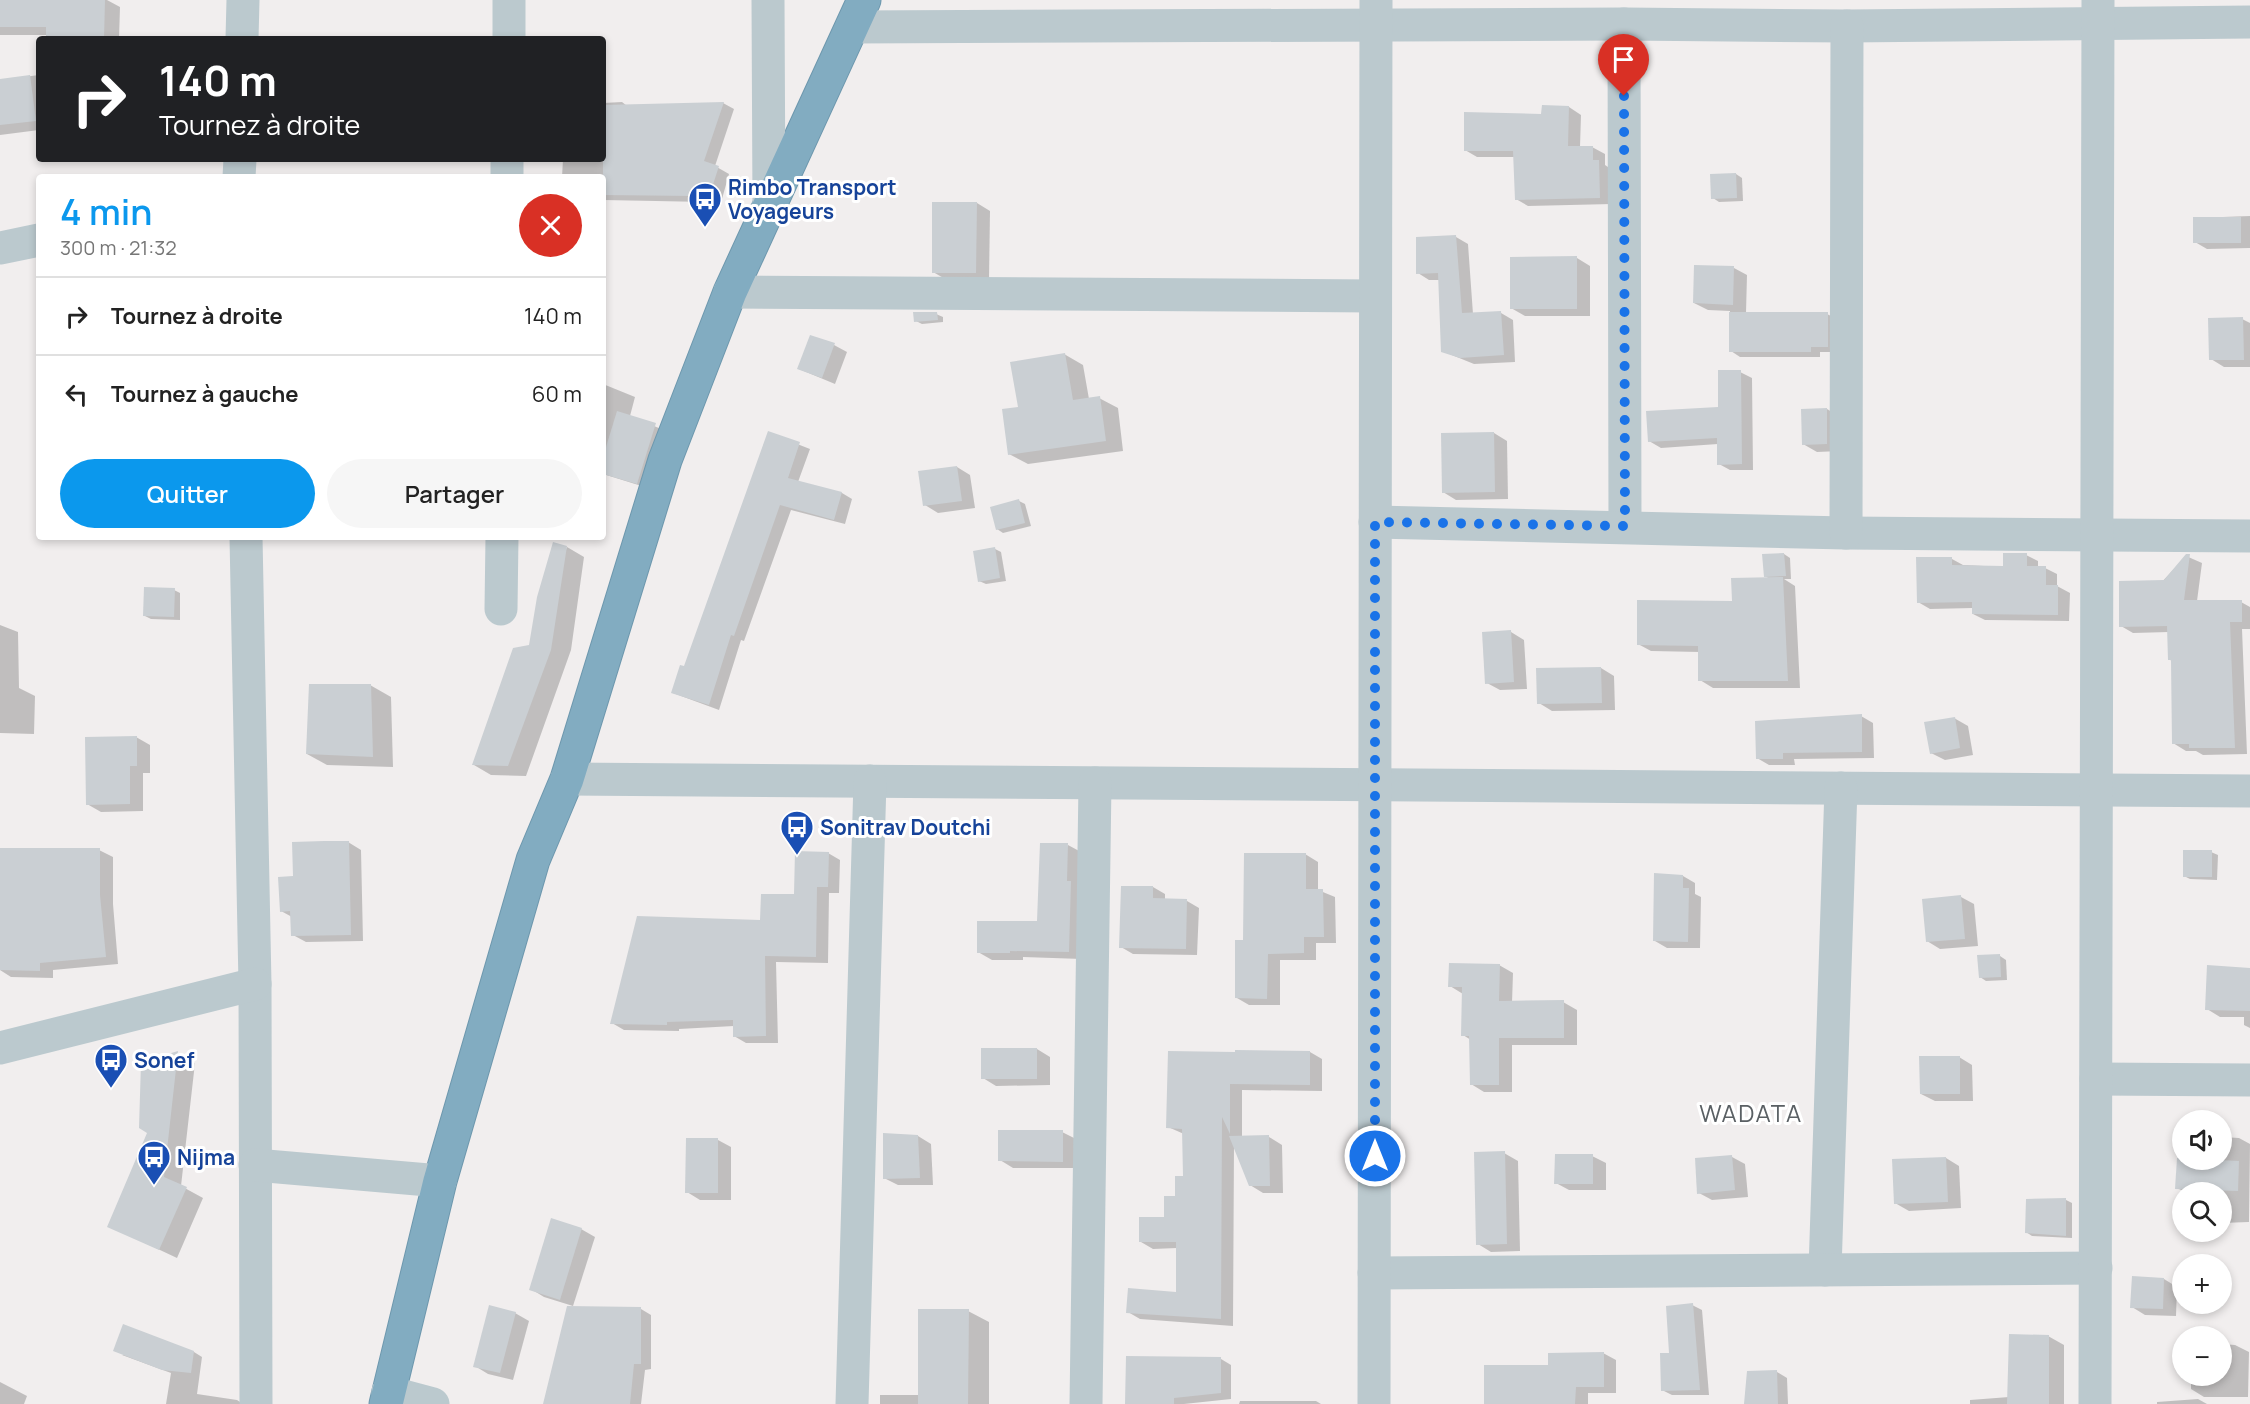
<!DOCTYPE html>
<html lang="fr">
<meta charset="utf-8">
<style>
body{margin:0;font-family:Manrope,sans-serif;background:#f6f6f6;color:#222;height:100vh;display:flex;flex-direction:column;font-size:22px;white-space:nowrap}
*{box-sizing:border-box;margin:0}
p{font-size:20px;color:#767676}
.icon{flex:none;width:33px;height:33px;fill:none;stroke:currentColor;stroke-width:2;stroke-linecap:round;stroke-linejoin:round}
.map{position:relative;flex:1;overflow:hidden}
.panel{position:absolute;left:36px;top:174px;width:570px;height:366px;display:flex;flex-direction:column;background:#fff;border-radius:6px;box-shadow:0 3px 9px #0003}
.panel>*{flex:none}
.banner{position:absolute;left:36px;top:36px;width:570px;height:126px;border-radius:6px;box-shadow:0 3px 9px #0003;background:#202124;color:#fff;overflow:hidden}
.buttons{position:absolute;left:2172px;top:1110px;display:grid;gap:12px}
.buttons a{display:grid;place-items:center;width:60px;height:60px;border-radius:50%;background:#fff;box-shadow:0 3px 9px #0003;font-size:30px}
.pin{position:absolute;display:grid;place-items:center;width:51px;height:51px;color:#fff;margin:-62px -26px;border-radius:50% 50% 50% 0;rotate:-45deg;box-shadow:0 0 6px #0007}
.pin .icon{rotate:45deg}
.me{position:absolute;width:66px;margin:-33px;rotate:0deg;stroke-linejoin:round;filter:drop-shadow(0 0 4px #0008)}
.turn{display:flex;align-items:center;gap:21px;height:126px;padding:0 24px;font-size:27px}
.turn .icon{width:78px;height:78px;stroke-width:2.5}
.turn b{display:block;font-size:42px;line-height:51px}
.round{display:grid;place-items:center;flex:none;width:63px;height:63px;border-radius:32px;background:#f6f6f6}
.summary{display:flex;align-items:center;justify-content:space-between;height:102px;padding:0 24px}
h1{font-size:36px;font-weight:600;line-height:45px;color:#0b98ed}
.button{display:flex;gap:12px;margin-top:auto;padding:12px 24px}
.button a{flex:1;height:69px;border-radius:36px;background:#0b98ed;color:#fff;font-size:24px;font-weight:600;line-height:69px;text-align:center}
.button a+a{background:#f6f6f6;color:#222}
ul{padding:0;list-style:none}
li{display:flex;align-items:center;gap:18px;height:78px;padding:0 24px;border-top:2px solid #e0e0e0}
li div{flex:1}
li b{display:block;font-size:22px}
li em{font-style:normal}
.map>svg:first-child{display:block}
.shadow{fill:#0003}
.building{fill:#cacfd3}
.lines{fill:none;stroke-linecap:round;stroke-linejoin:round}
.highway-casing{stroke:#6d97ad;stroke-width:35}
.minor{stroke:#bbc9ce;stroke-width:33}
.highway{stroke:#82acc1;stroke-width:33}
.route{stroke:#1a73e8;stroke-width:10;stroke-dasharray:0 18}
.labels{text-anchor:middle;dominant-baseline:central;stroke-width:6;stroke-linejoin:round;paint-order:stroke}
.transit-label{font-size:21px;font-weight:bold;fill:#164399;stroke:#fff;text-anchor:start}
.quarter-label{font-size:24px;letter-spacing:1.5px;fill:#5a6064;stroke:#fff}
</style>
<div class="map">
<svg width="2250" height="1404" viewBox="0 0 2250 1404">
<rect width="100%" height="100%" fill="#f1eeee"/>
<!-- shadow -->
<g class="shadow">
<path d="M0,0H107L120,7L119,39H47V35H0Z"/>
<path d="M39,75V130L0,135V80Z"/>
<path d="M622,102L627,106L723,103L734,109L715,166L729,174L720,206L707,202L603,200V177H562L563,159H603V103Z"/>
<path d="M1569,107L1581,115L1580,147H1592L1605,154V165L1611,169L1612,204L1528,206L1516,199L1515,157H1477L1465,150L1543,115Z"/>
<path d="M1736,174L1742,178L1743,201L1719,202L1713,198Z"/>
<path d="M977,203L990,211L989,280H947L933,272L934,204Z"/>
<path d="M2250,216V248L2207,249L2195,242V218Z"/>
<path d="M1456,237L1468,244L1473,314L1501,313L1513,320L1515,362L1474,364L1442,351L1440,280H1429L1418,273Z"/>
<path d="M1577,258L1590,266V316H1525L1511,308Z"/>
<path d="M1734,268L1747,275L1746,313L1827,314L1837,319V352H1820V357H1740L1731,351L1730,311L1708,310L1694,303Z"/>
<path d="M936,314L943,317V322L922,324L916,321Z"/>
<path d="M2242,319L2250,323V367H2224L2211,359Z"/>
<path d="M834,345L847,352L835,384L799,369Z"/>
<path d="M1064,354L1083,365L1089,399L1099,398L1118,408L1123,451L1028,464L1009,454L1020,409Z"/>
<path d="M1740,372L1752,378L1753,470H1730L1719,464L1718,444L1661,448L1649,441L1720,409Z"/>
<path d="M603,384L635,397L630,416L666,431L648,488L603,474Z"/>
<path d="M1827,409L1840,417V451L1817,452L1803,444L1802,410Z"/>
<path d="M769,433L810,449L798,482L842,493L852,499L845,524L791,510L744,641L741,640L719,710L673,693L685,668Z"/>
<path d="M1494,433L1507,441L1508,499L1456,500L1443,492Z"/>
<path d="M957,467L970,475L975,508L938,513L925,505Z"/>
<path d="M1019,501L1025,504L1031,526L1003,533L997,529Z"/>
<path d="M567,547L584,557L571,650L526,776L491,775L474,765L530,646Z"/>
<path d="M995,549L1001,552L1006,581L986,584L979,581Z"/>
<path d="M1784,554L1790,558L1791,579H1784L1795,586L1800,688H1713L1700,680V652L1651,651L1638,644L1734,603L1770,579L1765,576Z"/>
<path d="M2026,555L2038,561V567L2045,568L2057,574V586L2070,593L2069,621L1985,620L1973,614V608L1930,609L1918,602L1952,559L1963,565L2005,567Z"/>
<path d="M2186,556L2202,563L2197,601L2241,602L2250,607V629H2242L2247,754L2203,755L2196,751H2186L2173,743V661L2170,660L2169,632L2133,633L2121,626Z"/>
<path d="M174,590L180,593V620L151,619L145,616Z"/>
<path d="M0,625L18,632L19,688L35,696L34,734L0,733Z"/>
<path d="M1511,632L1524,640L1527,689L1500,690L1487,683Z"/>
<path d="M1601,668L1614,676L1615,710L1552,711L1539,703Z"/>
<path d="M370,685L391,697L393,767L327,765L307,754Z"/>
<path d="M1861,716L1873,723L1874,758L1794,759L1795,765H1769L1757,758Z"/>
<path d="M1954,718L1968,726L1973,755L1945,760L1931,753Z"/>
<path d="M136,737L150,745V773H143V811L101,812L87,804Z"/>
<path d="M348,842L361,850L363,941L306,942L293,935L292,917L281,911L295,878Z"/>
<path d="M1068,845L1081,852L1082,959L1023,957V960H992L978,952L1039,923Z"/>
<path d="M0,849L99,850L113,857V904L118,964L53,970V978L11,977L0,970Z"/>
<path d="M2211,852L2218,855L2217,880L2190,879L2184,876Z"/>
<path d="M828,853L840,860L839,893H829L828,963L776,962L778,1043H746L734,1036V1026L679,1029V1031L624,1030L612,1023L795,896Z"/>
<path d="M1305,854L1318,862V890L1335,897L1336,943H1316V960H1280V1005H1249L1237,998L1245,942Z"/>
<path d="M1655,875L1683,876L1695,883V894L1701,897L1700,948H1667L1655,941Z"/>
<path d="M1153,887L1165,894V900L1187,901L1199,908L1197,955L1133,954L1121,947Z"/>
<path d="M1961,897L1974,904L1978,946L1940,949L1927,941Z"/>
<path d="M2000,956L2006,960L2007,980L1986,981L1980,977Z"/>
<path d="M1499,965L1513,973L1512,1003L1563,1002L1577,1010V1045H1512V1092H1484L1471,1084V1040L1463,1035V994L1450,986Z"/>
<path d="M2250,969V1028L2244,1025V1017H2220L2207,1009Z"/>
<path d="M1037,1049L1050,1057V1085L996,1086L983,1078Z"/>
<path d="M1310,1052L1322,1059V1091L1242,1090V1137H1269L1282,1145L1283,1193H1263L1250,1185L1234,1145L1233,1326L1140,1319L1128,1312L1177,1294V1248L1153,1249L1141,1242L1166,1218L1185,1178L1184,1134L1168,1127L1169,1053Z"/>
<path d="M178,1053L195,1063L181,1186L203,1198L177,1258L109,1226L149,1133Z"/>
<path d="M1959,1057L1972,1065L1973,1101H1935L1921,1094Z"/>
<path d="M1062,1132L1076,1139L1075,1168H1013L1000,1160Z"/>
<path d="M918,1136L931,1144L933,1185H898L884,1178Z"/>
<path d="M2222,1137L2239,1138L2250,1144L2249,1222L2222,1223V1192H2185L2177,1188L2196,1160H2222Z"/>
<path d="M718,1140L731,1147V1200H700L687,1192Z"/>
<path d="M1504,1153L1518,1161L1520,1251L1491,1252L1478,1244Z"/>
<path d="M1592,1156L1606,1163V1190H1569L1556,1183Z"/>
<path d="M1732,1157L1745,1164L1748,1197L1712,1200L1699,1193Z"/>
<path d="M1946,1158L1959,1166L1961,1208L1909,1211L1895,1203Z"/>
<path d="M2028,1200H2066L2072,1203V1238L2032,1236L2026,1232Z"/>
<path d="M581,1229L595,1237L573,1306L544,1297L531,1289Z"/>
<path d="M2164,1279L2177,1287L2176,1316L2145,1315L2132,1307Z"/>
<path d="M1692,1305L1702,1310L1709,1395H1672L1662,1390L1670,1354Z"/>
<path d="M641,1309L651,1315V1369L645,1370L641,1404H547Z"/>
<path d="M968,1311L989,1322V1404H880V1395H919Z"/>
<path d="M515,1313L529,1321L513,1380L488,1374L475,1366Z"/>
<path d="M2048,1336L2064,1345V1404H1970V1400L2009,1397Z"/>
<path d="M2222,1344L2235,1345L2249,1352L2248,1397H2204L2191,1389V1376H2222Z"/>
<path d="M194,1352L202,1357L197,1394L237,1400L243,1404H166L171,1373L122,1355Z"/>
<path d="M1603,1353L1616,1360V1393H1588V1404H1485L1550,1366Z"/>
<path d="M1221,1359L1231,1365V1399L1184,1404H1127Z"/>
<path d="M1777,1372L1787,1378L1788,1404H1745Z"/>
<path d="M0,1382L27,1396L24,1404H0Z"/>
<path d="M2198,1399L2207,1404H2157V1402Z"/>
<path d="M1240,1401H1316L1321,1404H1239Z"/>
</g>
<!-- building -->
<g class="building">
<path d="M0,0H105L104,39H46V27H0Z"/>
<path d="M30,75L36,121L0,125V79Z"/>
<path d="M724,102L704,161L719,166L708,200L694,196L603,195V105Z"/>
<path d="M1542,105L1569,106L1568,146H1593V160H1599L1600,198L1515,200L1513,151H1464V112L1541,114Z"/>
<path d="M1736,173L1737,198L1711,199L1710,174Z"/>
<path d="M932,202H977L976,273H932Z"/>
<rect x="2193" y="217" width="48" height="26"/>
<path d="M1456,235L1462,313L1501,311L1504,355L1460,358L1441,352L1438,273L1416,274V237Z"/>
<path d="M1577,256V309H1510V257Z"/>
<path d="M1694,265L1734,266L1733,305L1693,303Z"/>
<path d="M913,312H937L938,320L914,322Z"/>
<path d="M1729,312H1828V347H1811V352H1729Z"/>
<path d="M2243,317L2244,360H2209L2208,318Z"/>
<path d="M810,335L835,343L822,378L797,369Z"/>
<path d="M1065,353L1073,400L1100,396L1106,441L1008,455L1002,409L1018,407L1010,362Z"/>
<path d="M1718,370H1741L1742,464L1717,465V438L1648,442L1646,411L1718,407Z"/>
<path d="M1827,408V444L1802,445L1801,409Z"/>
<path d="M617,411L656,423L637,484L603,474V457Z"/>
<path d="M768,431L800,442L788,478L842,492L834,520L780,505L734,636L731,635L709,705L671,693L680,665L684,666Z"/>
<path d="M1494,432L1495,492L1442,493L1441,433Z"/>
<path d="M957,466L962,501L923,506L918,471Z"/>
<path d="M1019,499L1025,523L996,530L990,507Z"/>
<path d="M553,542L567,546L551,650L508,766L472,765L513,648L529,645L537,597Z"/>
<path d="M995,547L1000,578L978,582L973,551Z"/>
<path d="M1784,553L1786,576L1764,577L1762,554Z"/>
<path d="M2003,553H2027V566H2046V585H2058V615L1972,614V602L1917,603L1916,557H1952V565L2003,566Z"/>
<path d="M2186,554H2190L2184,600H2242V622H2230L2235,748H2189V744H2172L2171,660H2168L2167,626L2119,627V581L2164,580Z"/>
<path d="M1783,577L1788,681H1698V646L1637,645V600L1732,601L1731,578Z"/>
<path d="M144,587L175,588L174,617L143,616Z"/>
<path d="M1511,630L1514,682L1485,684L1482,632Z"/>
<path d="M1601,667L1602,703L1537,704L1536,668Z"/>
<path d="M309,684H371L373,757L306,754Z"/>
<path d="M1862,714V752L1783,753V759H1756L1755,721Z"/>
<path d="M1955,717L1960,748L1930,754L1924,722Z"/>
<path d="M137,736V766H130V804L86,805L85,737Z"/>
<path d="M324,841H349L351,935L291,936L290,911L280,912L278,877L293,876L292,842Z"/>
<path d="M1040,843H1068L1067,881H1071L1069,952L1010,951V953H977V921H1037Z"/>
<path d="M0,848H100V895L106,957L40,963V971L0,970Z"/>
<rect x="2183" y="850" width="29" height="27"/>
<path d="M795,851L829,852L828,887H817L816,957L765,956L766,1036L733,1037V1020L667,1022V1025L610,1024L637,916L760,920L761,894H794Z"/>
<path d="M1244,853H1306V889H1323L1324,937H1304V953L1268,954L1267,999L1235,998V940H1243Z"/>
<path d="M1654,873L1683,875V888H1689L1688,942L1653,941Z"/>
<path d="M1121,886H1153V898L1187,899L1186,949L1119,948Z"/>
<path d="M1961,895L1965,939L1926,942L1922,899Z"/>
<path d="M2000,954L2001,977L1979,978L1977,955Z"/>
<path d="M1449,963L1500,964L1499,1001L1564,1000V1038H1499V1085H1470L1469,1036H1461L1462,987H1448Z"/>
<path d="M2207,965L2250,968V1011L2205,1010Z"/>
<rect x="981" y="1048" width="56" height="31"/>
<path d="M1235,1050L1310,1051V1085L1230,1084V1134L1222,1117L1221,1319L1126,1313L1128,1288L1176,1292V1242H1139V1217H1164V1196H1175V1176H1183L1182,1129L1166,1128L1168,1051L1235,1052Z"/>
<path d="M178,1051L164,1177L187,1187L159,1250L107,1227L147,1133L139,1128L141,1062Z"/>
<path d="M1919,1056H1960V1094H1920Z"/>
<path d="M998,1130H1063V1162L998,1161Z"/>
<path d="M883,1133L918,1135L920,1178L883,1179Z"/>
<path d="M1269,1135L1270,1186H1249L1229,1136Z"/>
<path d="M686,1138H718V1193H685Z"/>
<path d="M1505,1151L1507,1244L1476,1245L1474,1152Z"/>
<path d="M1555,1154H1593V1184H1554Z"/>
<path d="M1732,1155L1735,1190L1697,1194L1695,1158Z"/>
<path d="M1946,1157L1948,1202L1894,1204L1892,1159Z"/>
<path d="M2177,1158L2239,1161L2238,1191L2175,1189Z"/>
<path d="M2066,1198V1236L2025,1233L2026,1199Z"/>
<path d="M551,1218L582,1228L560,1300L529,1290Z"/>
<path d="M2132,1276L2164,1278L2163,1309L2130,1308Z"/>
<path d="M1693,1303L1700,1390L1661,1391L1660,1353H1669L1666,1306Z"/>
<path d="M489,1305L516,1312L500,1373L473,1367Z"/>
<path d="M567,1306L641,1307V1364H634L630,1404H543Z"/>
<path d="M918,1309H969L968,1404H918Z"/>
<path d="M123,1324L194,1351L191,1373L162,1370L113,1351Z"/>
<path d="M2009,1334L2049,1335V1404H2007Z"/>
<path d="M1604,1352V1387H1576L1575,1404H1484V1365H1548V1353Z"/>
<path d="M1126,1356L1221,1357V1393L1174,1398V1404H1125Z"/>
<path d="M1777,1370L1778,1404H1744L1747,1371Z"/>
</g>
<g class="lines">
<!-- highway casing -->
<g class="highway-casing">
<path id="highway" d="M386,1404L440,1181L533,860L567,779L665,460L730,292L864,0"/>
</g>
<!-- minor -->
<g class="minor">
<path d="M768,0L769,208"/>
<path d="M1624,24L1625,526"/>
<path d="M852,27L1624,24L1847,26L2250,22"/>
<path d="M242,39L243,0"/>
<path d="M509,39V0"/>
<path d="M239,177L240,159"/>
<path d="M507,177V159"/>
<path d="M0,248L39,240"/>
<path d="M730,292L1375,296"/>
<path d="M1375,522L1846,533L2250,536"/>
<path d="M1846,533L1847,26"/>
<path d="M246,537L255,984L256,1404"/>
<path d="M501,609L502,537"/>
<path d="M567,779L2250,791"/>
<path d="M0,1048L255,984"/>
<path d="M2096,1079L2250,1080"/>
<path d="M255,1165L440,1181"/>
<path d="M1825,1270L1841,788"/>
<path d="M1374,1273L2096,1268"/>
<path d="M388,1392L433,1404"/>
<path d="M852,1404L870,781"/>
<path d="M1086,1404L1095,783"/>
<path d="M1374,1404L1376,0"/>
<path d="M2095,1404L2098,0"/>
</g>
<!-- highway -->
<use href="#highway" class="highway"/>
</g>
<g class="lines">
<!-- route -->
<path class="route" d="M1375,1156V522L1625,526L1624,96"/>
</g>
<!-- icons -->
<defs>
<g id="bus-pin" transform="scale(1.725)"><path d="M0 17L-7.5 6A9.5 9.5 0 1 1 7.5 6Z" fill="#1a4fb4" stroke="#fff"/><path d="M-5-6H5V4H4V6H2V4H-2V6H-4V4H-5ZM-3.5-4V0h7V-4ZM-3.5 1.2v1.5H-2V1.2ZM2 1.2v1.5H3.5V1.2Z" fill="#fff"/></g>
</defs>
<g fill-rule="evenodd">
<use href="#bus-pin" x="705" y="199"/>
<use href="#bus-pin" x="797" y="827"/>
<use href="#bus-pin" x="111" y="1060"/>
<use href="#bus-pin" x="154" y="1157"/>
</g>
<g class="labels">
<!-- transit labels -->
<g class="transit-label">
<text x="728" y="187">Rimbo Transport<tspan x="728" dy="24">Voyageurs</tspan></text>
<text x="820" y="827">Sonitrav Doutchi</text>
<text x="134" y="1060">Sonef</text>
<text x="177" y="1157">Nijma</text>
</g>
<!-- quarter labels -->
<g class="quarter-label">
<text x="1751" y="1112">WADATA</text>
</g>
</g>
</svg>
<div class="buttons">
<a><svg class="icon" aria-label="sound" viewBox="0 0 24 24"><path d="M4 9h4l5-4v14l-5-4H4zM17 9q2 3 0 6"/></svg></a>
<a><svg class="icon" aria-label="search" viewBox="0 0 24 24"><circle cx="10" cy="10" r="6"/><path d="M15 15l6 6"/></svg></a>
<a>+</a>
<a>−</a>
</div>
<div class="pin" style="left:1624px;top:96px;background:#d93025"><svg class="icon" aria-label="arrive" viewBox="0 0 24 24"><path d="M6 21V4h12l-3 4 3 4H6"/></svg></div>
<svg class="me" style="left:1375px;top:1156px" viewBox="-20 -20 40 40"><circle r="17" fill="#1a73e8" stroke="#fff" stroke-width="3"/><path d="M0-11L8 9 0 5-8 9z" fill="#fff"/></svg>
<div class="banner">
<div class="turn"><svg class="icon" aria-label="right" viewBox="0 0 24 24"><path d="M7 20v-9h11M14 6l5 5-5 5"/></svg><div><b>140 m</b>Tournez à droite</div></div>
</div>
<section class="panel">
<div class="summary"><div><h1>4 min</h1><p>300 m · 21:32</p></div><a class="round" style="background:#d93025;color:#fff"><svg class="icon" aria-label="close" viewBox="0 0 24 24"><path d="M6 6l12 12M18 6L6 18"/></svg></a></div>
<ul>
<li><svg class="icon" aria-label="right" viewBox="0 0 24 24"><path d="M7 20v-9h11M14 6l5 5-5 5"/></svg><div><b>Tournez à droite</b></div><em>140 m</em></li>
<li><svg class="icon" aria-label="left" viewBox="0 0 24 24"><path d="M17 20v-9H6M10 6l-5 5 5 5"/></svg><div><b>Tournez à gauche</b></div><em>60 m</em></li>
</ul>
<div class="button"><a>Quitter</a><a>Partager</a></div>
</section>
</div>
